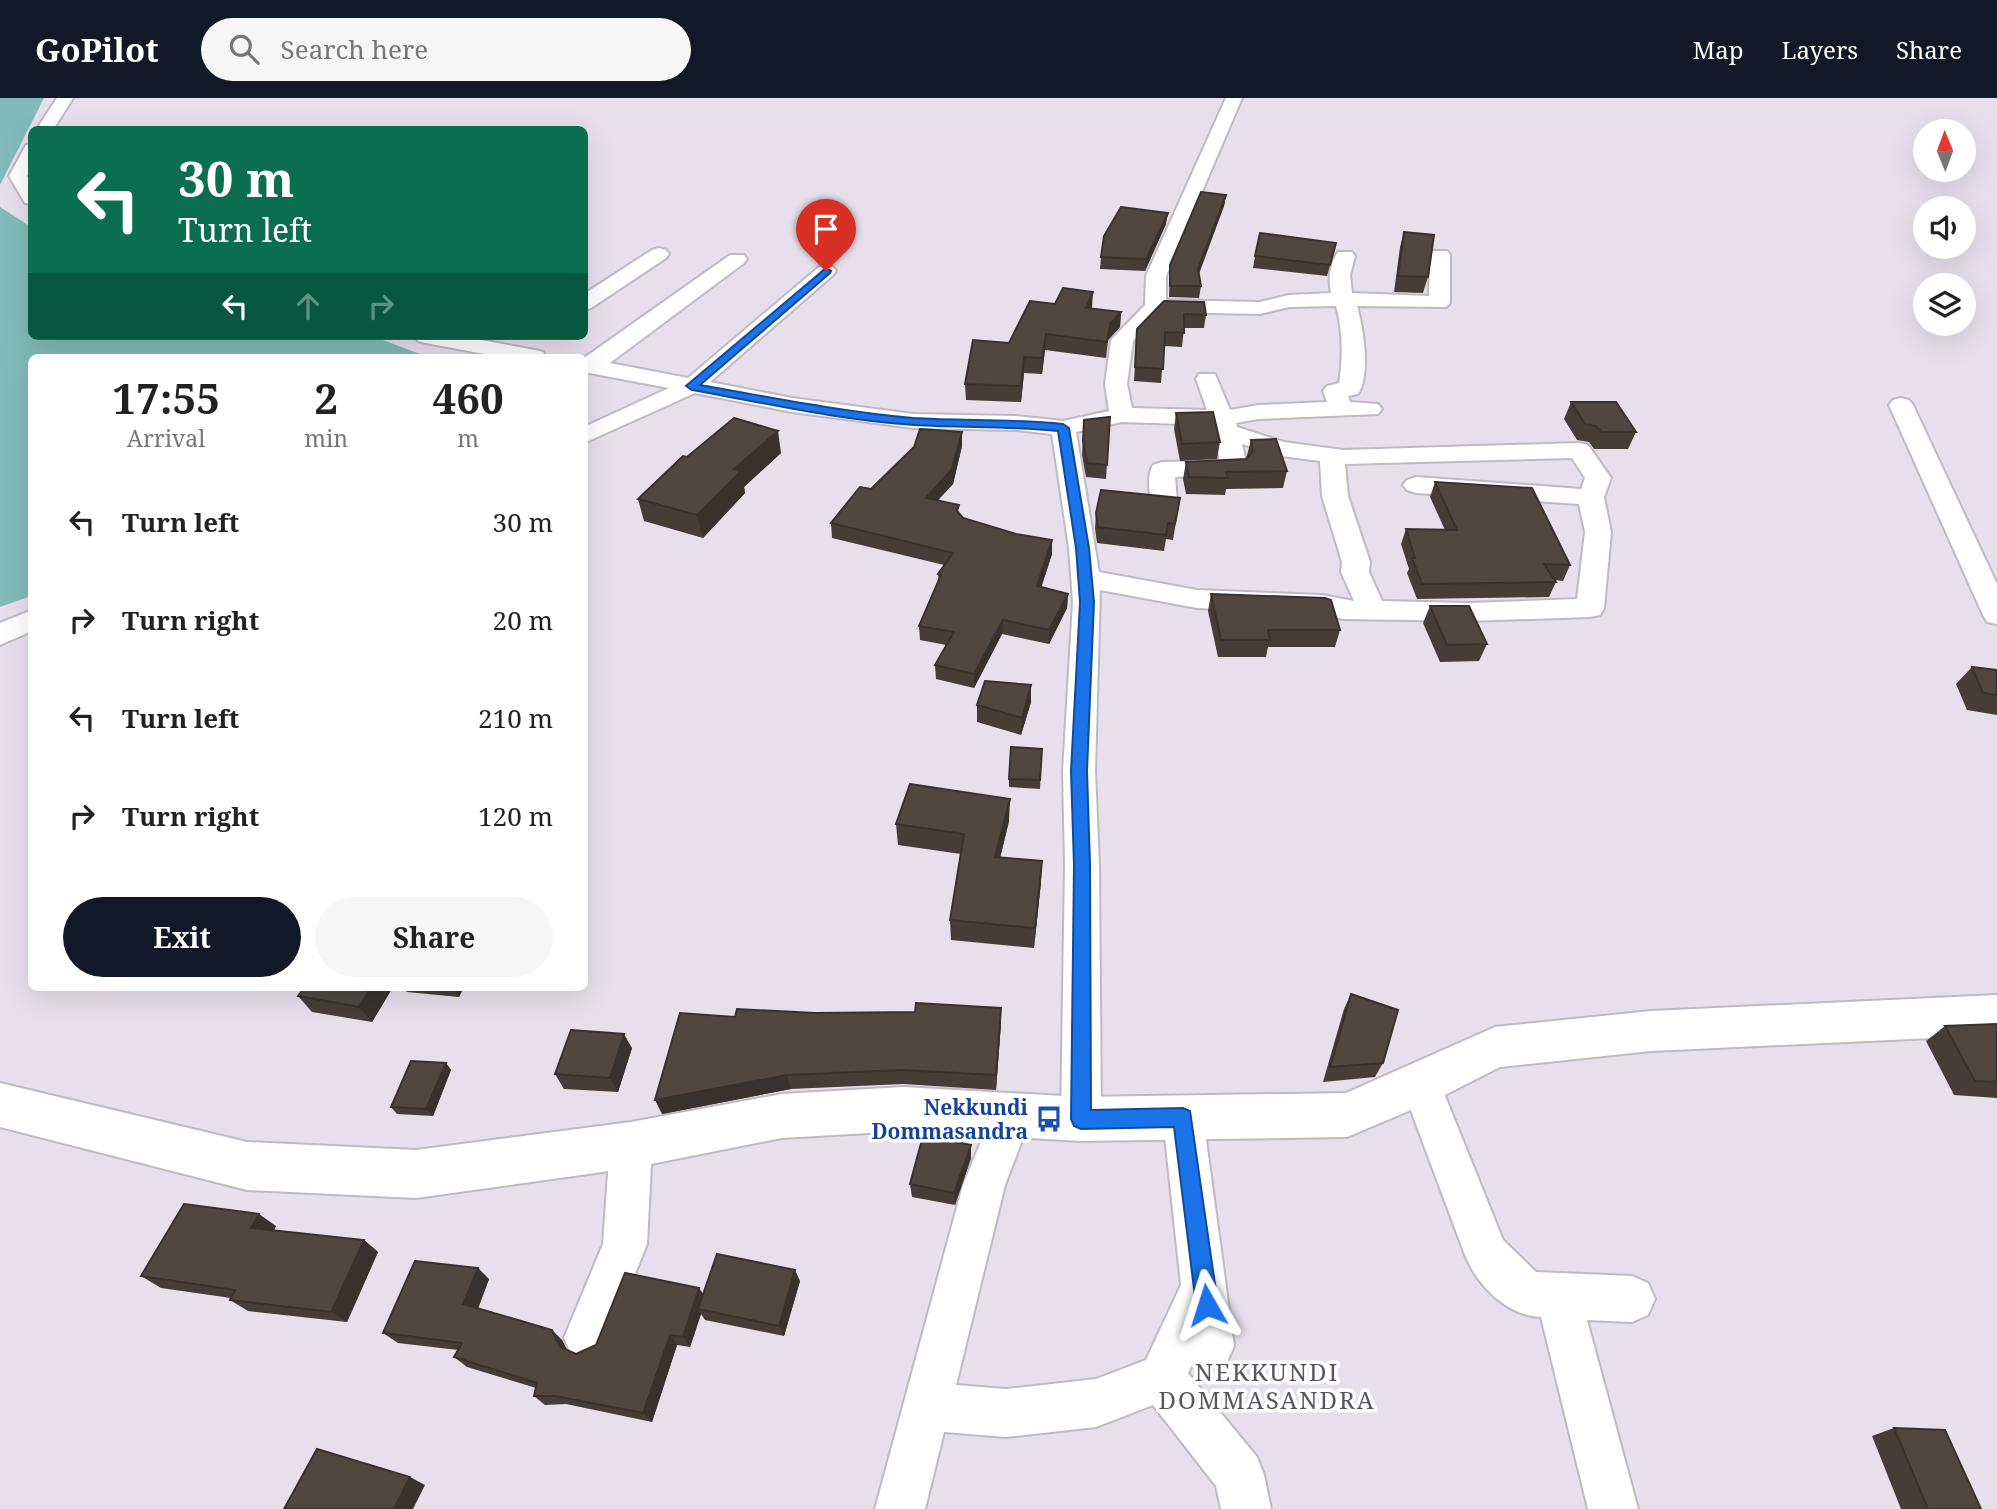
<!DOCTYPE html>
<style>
body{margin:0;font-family:"Noto Serif",serif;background:#f6f6f6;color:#222;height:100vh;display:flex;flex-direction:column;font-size:26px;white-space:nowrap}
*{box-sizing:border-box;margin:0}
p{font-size:23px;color:#767676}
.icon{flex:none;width:38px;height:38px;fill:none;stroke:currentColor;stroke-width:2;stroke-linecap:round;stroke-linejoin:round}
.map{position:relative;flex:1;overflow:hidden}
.drawer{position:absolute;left:28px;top:256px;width:560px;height:637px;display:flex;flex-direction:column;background:#fff;border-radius:10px;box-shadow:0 7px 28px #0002}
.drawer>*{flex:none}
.guide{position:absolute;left:28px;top:28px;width:560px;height:214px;border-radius:10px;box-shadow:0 7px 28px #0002;background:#0b6e4f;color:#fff;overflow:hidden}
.needle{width:46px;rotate:359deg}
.tools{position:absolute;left:1913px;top:21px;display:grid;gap:14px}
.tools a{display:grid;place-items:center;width:63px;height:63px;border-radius:50%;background:#fff;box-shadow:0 7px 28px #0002;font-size:35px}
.pin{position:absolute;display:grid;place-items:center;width:60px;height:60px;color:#fff;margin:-72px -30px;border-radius:50% 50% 50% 0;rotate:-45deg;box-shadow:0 0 7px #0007}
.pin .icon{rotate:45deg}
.me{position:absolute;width:77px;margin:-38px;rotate:354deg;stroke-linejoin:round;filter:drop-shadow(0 0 5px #0008)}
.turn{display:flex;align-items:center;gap:24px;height:147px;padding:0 35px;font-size:32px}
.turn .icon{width:91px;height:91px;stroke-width:2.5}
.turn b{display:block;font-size:49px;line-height:60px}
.lanes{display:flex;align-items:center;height:66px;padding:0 35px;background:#0003;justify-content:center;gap:35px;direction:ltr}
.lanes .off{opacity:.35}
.eta{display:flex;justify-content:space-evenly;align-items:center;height:119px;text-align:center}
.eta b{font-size:42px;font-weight:700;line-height:49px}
.action{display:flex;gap:14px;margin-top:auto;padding:14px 35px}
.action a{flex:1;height:80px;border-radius:42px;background:#111827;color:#fff;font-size:28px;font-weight:700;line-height:80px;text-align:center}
.action a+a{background:#f6f6f6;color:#222}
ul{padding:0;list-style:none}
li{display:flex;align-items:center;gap:21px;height:98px;padding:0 35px}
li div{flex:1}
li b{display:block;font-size:26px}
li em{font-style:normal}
header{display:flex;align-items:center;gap:42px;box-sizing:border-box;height:98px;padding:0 35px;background:#111827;color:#fff}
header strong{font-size:33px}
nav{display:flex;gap:38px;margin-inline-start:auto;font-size:24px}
.search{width:490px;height:63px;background:#f6f6f6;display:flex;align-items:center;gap:18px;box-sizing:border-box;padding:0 24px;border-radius:38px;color:#767676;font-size:26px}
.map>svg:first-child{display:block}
.water{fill:#82baba}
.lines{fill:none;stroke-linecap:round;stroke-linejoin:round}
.street-casing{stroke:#c0b8c4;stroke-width:4}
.secondary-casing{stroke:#c0b8c4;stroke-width:4}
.street{fill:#fff;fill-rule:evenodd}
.secondary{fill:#fff;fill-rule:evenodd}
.wall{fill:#463d36}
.shaded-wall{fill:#39322c}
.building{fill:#51473f;stroke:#39322c;stroke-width:2}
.route{fill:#1a73e8;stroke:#114b97;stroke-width:2}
.labels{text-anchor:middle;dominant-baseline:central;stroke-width:7;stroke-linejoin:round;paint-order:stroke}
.near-transit-label{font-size:21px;font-weight:bold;fill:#164399;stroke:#fff;text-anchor:end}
.near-quarter-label{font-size:24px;letter-spacing:2px;fill:#5b545f;stroke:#fff}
</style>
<header>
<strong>GoPilot</strong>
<div class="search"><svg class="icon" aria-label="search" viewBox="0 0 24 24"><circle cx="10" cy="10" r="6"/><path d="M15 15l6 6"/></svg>Search here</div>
<nav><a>Map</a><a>Layers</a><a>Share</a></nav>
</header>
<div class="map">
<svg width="1997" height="1411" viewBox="0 0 1997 1411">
<rect width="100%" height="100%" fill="#e8dfec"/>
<!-- water -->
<g class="water">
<path d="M0,0H44L0,87Z"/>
<path d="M0,109L31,129L32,238H372L428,259H32L31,498L0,509Z"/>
</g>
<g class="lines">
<!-- street casing -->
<g class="street-casing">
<g id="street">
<path d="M57,0H73L53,32H36Z"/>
<path d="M1226,0H1242L1166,178V202L1260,204L1289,197L1331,195C1328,181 1330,166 1338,154H1352L1355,158L1350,177L1352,195L1429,198L1430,157L1433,153H1447L1450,157V205L1446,209L1357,208C1363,229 1371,277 1358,296L1348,298L1350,304L1378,306L1382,311L1378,316L1258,321L1236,325L1237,329L1284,344L1343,352L1579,345L1588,347L1611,380L1604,399L1611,434L1604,510L1600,517L1590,519L1469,523L1343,521L1321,515L1197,510L1100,492L1095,673L1099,767L1101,1021L1095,1035L1081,1040L1067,1035L1061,1021L1065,767L1063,673L1073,504L1069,450L1052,336L1015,332L913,330L792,314L695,295L584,345V329L669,290L584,274V260L730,157H744L747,161L744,165L610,265L688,280L819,169H833L836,173L833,177L710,284L792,300L913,316L1015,318L1063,323L1109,313L1105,286L1111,242L1145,207L1146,178ZM1336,208C1343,233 1343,260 1339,285L1327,288L1323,293L1327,304L1258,307L1230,312L1215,276H1199L1196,281L1207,312L1132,310L1127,286L1133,243L1161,214L1260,216L1289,209ZM1122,324L1212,327L1220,363L1162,364L1153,367C1147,376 1148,400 1155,409L1164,412L1173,409L1177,404L1175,379L1243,375L1247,370L1242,346L1281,358L1320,363L1322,398L1342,464L1341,474L1354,503L1322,497L1197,492L1099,474L1076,334ZM1572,360L1585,380L1581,391L1416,379L1407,382L1403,387L1407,392L1416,395L1579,406L1585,434L1577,501L1469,505L1382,503L1369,474L1370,464L1348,398L1345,366Z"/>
<path d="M32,46V69L27,78L32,85V106L25,105L9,78L26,47Z"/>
<path d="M659,150L666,152L669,156L666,160L591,210L584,212V196L652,152Z"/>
<path d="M415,238H460L535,252L543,254L546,259H500L426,245L418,243Z"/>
<path d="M1901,300L1909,302L1913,307L1997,486V526L1987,524L1983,517L1889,307L1893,302Z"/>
<path d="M32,512V533L0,547V525Z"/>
<path d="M1421,967L1435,973L1503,1142L1536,1174L1632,1178L1648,1185L1655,1201L1648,1217L1632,1224L1587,1222L1638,1411H1588L1541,1219C1507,1218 1477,1187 1465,1157L1401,986L1407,973Z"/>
<path d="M1011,1000L1025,1005L1031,1019L1005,1087L956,1287L1006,1291L1096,1281L1146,1262L1181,1187L1163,1020L1169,1006L1183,1001L1197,1006L1203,1020L1234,1248L1227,1264L1211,1271L1194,1263L1188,1275L1257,1359L1264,1377L1271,1411H1221L1216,1388L1153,1307L1096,1329L1006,1339L944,1334L925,1411H875L963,1087L997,1005Z"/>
<path d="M631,1027L646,1033L652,1047L647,1146L603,1256L587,1263L571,1256L564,1240L603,1146L610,1047L616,1033Z"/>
</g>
</g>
<!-- secondary casing -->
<g class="secondary-casing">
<path id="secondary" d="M1997,897V937L1651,953L1500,969L1437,1001L1347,1039L1081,1043L903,1033L782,1040L631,1070L416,1100L247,1092L0,1029V985L247,1044L416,1052L631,1024L782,996L903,989L1081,999L1346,995L1495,929L1651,913Z"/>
</g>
<!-- street -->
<use href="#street" class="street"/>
<!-- secondary -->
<use href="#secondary" class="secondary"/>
</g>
<!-- wall -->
<g class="wall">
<path d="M1226,97L1224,108L1199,176L1201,188L1199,200L1169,199L1170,167Z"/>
<path d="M1166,126L1145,173L1100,171L1101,159Z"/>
<path d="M1404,134L1428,179L1423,195L1394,194L1400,149Z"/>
<path d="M1333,157L1327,178L1253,170L1255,158Z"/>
<path d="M1164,203L1206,217L1204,230H1184L1182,249L1164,248L1161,285L1134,283L1137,231Z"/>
<path d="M1092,210L1121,214L1120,229L1108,242L1106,260L1045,252L1042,276L1024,275L1021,304L966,302L965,286L1009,245Z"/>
<path d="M1571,304L1636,334L1628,351H1594L1589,344L1577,342L1564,321Z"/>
<path d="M1176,315L1220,344L1217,361L1180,363L1174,331Z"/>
<path d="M1110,319L1106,381L1086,379L1082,357L1084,322Z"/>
<path d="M962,334V348L953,386L937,403L960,416L963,420L1016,436L1052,442V456L1041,489L1068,496L1067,510L1049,546L1002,536L974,590L936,581L935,567L946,547L920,542L919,528L939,483L938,476L944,467L832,440L831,425L871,391Z"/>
<path d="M1251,342L1287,373L1283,390L1226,391L1225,397L1186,396L1183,381L1186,364L1246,361Z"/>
<path d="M781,355L744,389L745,395L703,440L644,423L638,401L687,359Z"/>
<path d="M1435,384L1570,467L1563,483L1555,482L1556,484L1549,499L1417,501L1407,475L1409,471L1401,446L1406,431L1445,432L1430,399Z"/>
<path d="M1180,400L1173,442L1166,441L1164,453L1097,445L1095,430L1096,415Z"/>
<path d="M1211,496L1340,532L1335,549H1268L1266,559H1218L1208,513Z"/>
<path d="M1430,508L1487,546L1479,563L1440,564L1423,525Z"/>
<path d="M1972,569L1997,572V617L1967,612L1956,586Z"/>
<path d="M1031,587V604L1021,637L977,624V607Z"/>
<path d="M1042,651L1040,691L1009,689V681Z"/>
<path d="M1009,723L1000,760L1041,784L1034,850L951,842L950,822L961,756L898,747L896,726Z"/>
<path d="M305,889H393L372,924L312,914L298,898Z"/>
<path d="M402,889H464L459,899L407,894Z"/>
<path d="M1351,896L1383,965L1375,979L1323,984L1344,911Z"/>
<path d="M735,919L1001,925L996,992L903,986L791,991L662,1016Z"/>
<path d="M1997,926V1000L1954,997L1926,943L1945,928Z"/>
<path d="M632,950L618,994L564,991L555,976Z"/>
<path d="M446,965L451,972L433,1018L397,1016L391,1009Z"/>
<path d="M971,1047V1060L955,1107L912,1099L910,1086Z"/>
<path d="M276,1128L274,1132L364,1142L378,1154L347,1224L248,1213L230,1202L231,1200L161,1190L141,1178Z"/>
<path d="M489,1181L478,1211L562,1242L567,1252L576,1256L703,1196L800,1183L784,1238L705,1222L701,1216L690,1249L677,1247L652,1324L566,1306L545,1307L534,1298L536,1290L467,1269L454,1259L458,1252L398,1245L383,1235Z"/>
<path d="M1894,1330L1981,1411H1901L1872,1338Z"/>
</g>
<!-- shaded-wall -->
<g class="shaded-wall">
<path d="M1226,97L1224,108L1196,182L1198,171Z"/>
<path d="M1168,115L1166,126L1145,173L1146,161Z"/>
<path d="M1093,194L1092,209L1085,225L1086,210Z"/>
<path d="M1121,214L1120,229L1108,242L1106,260L1110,226Z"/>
<path d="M1046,236L1045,252L1042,276V260Z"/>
<path d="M1024,259V275L1021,304V288Z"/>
<path d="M778,333L781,355L744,389L745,395L703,440L697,417L734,371Z"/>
<path d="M962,334V348L953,386L927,414L926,400Z"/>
<path d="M1052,442V456L1037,503V488Z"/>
<path d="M1068,496L1067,510L1049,546V532Z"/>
<path d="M1003,522L1002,536L974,590V576Z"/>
<path d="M1031,587V604L1021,637L1022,620Z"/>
<path d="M1010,701L1009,723L995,780V759Z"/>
<path d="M1042,763L1041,784L1034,850L1035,830Z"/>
<path d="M371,889H393L372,924L359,909Z"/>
<path d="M452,889H464L459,899Z"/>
<path d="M1001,910V925L996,992V977Z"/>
<path d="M624,936L632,950L618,994L610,980Z"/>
<path d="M446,965L451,972L433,1018L426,1011Z"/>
<path d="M787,977L791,991L662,1016L655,1002Z"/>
<path d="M971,1047V1060L955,1107L954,1095Z"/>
<path d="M259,1116L276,1128L268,1142L251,1130Z"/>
<path d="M364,1142L378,1154L347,1224L331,1214Z"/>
<path d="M478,1170L489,1181L475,1217L463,1206Z"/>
<path d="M795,1172L800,1183L784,1238L779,1228Z"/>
<path d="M699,1190L706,1200L698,1211L701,1216L690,1249L683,1239Z"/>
<path d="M552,1232L562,1242L570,1258L560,1249Z"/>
<path d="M670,1237L677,1247L652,1324L643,1315Z"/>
<path d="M410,1379L425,1387L413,1411H394Z"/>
</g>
<!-- building -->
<g class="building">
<path d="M1201,94L1226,97L1198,171L1201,188H1170V167Z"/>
<path d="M1121,109L1168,115L1146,161L1101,159L1104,138Z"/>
<path d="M1404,134L1434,137L1428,179L1398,178Z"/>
<path d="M1260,135L1336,145L1330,167L1255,158Z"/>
<path d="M1063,190L1093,194L1086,210L1121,214L1110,226L1107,244L1046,236L1042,260L1024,259L1021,288L965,286L973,242L1009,245L1030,203L1055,206Z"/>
<path d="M1164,203L1204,204L1206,217L1184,216V235L1165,234L1163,271L1135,269L1137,231Z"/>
<path d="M1571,304H1616L1636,334H1602L1596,328L1585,326Z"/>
<path d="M1213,314L1220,344L1182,346L1176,315Z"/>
<path d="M1110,319L1107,367L1087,365L1083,343L1084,322Z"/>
<path d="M734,320L778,333L734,371L741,373L697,417L638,401L683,358L687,359Z"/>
<path d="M920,331L962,334L952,371L926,400L959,407L957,413L963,420L1016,436L1052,442L1037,488L1068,496L1049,532L1003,522L974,576L935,567L954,534L919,528L941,477L938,476L953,455L831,425L860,389L871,391L914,349Z"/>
<path d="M1276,341L1287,373L1226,374L1228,380L1189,379L1186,364L1246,361L1253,353L1251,342Z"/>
<path d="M1435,384L1532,390L1570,467L1544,466L1556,484L1422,486L1412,460H1415L1406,431L1457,432Z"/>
<path d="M1101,392L1180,400L1175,426L1168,425L1166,437L1098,429L1096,415Z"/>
<path d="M1211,496L1325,500L1331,502L1340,532H1268L1270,542H1221Z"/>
<path d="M1430,508H1469L1487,546L1447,547Z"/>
<path d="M1972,569L1997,572V597L1983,595Z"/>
<path d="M985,583L1031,587L1022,620L977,607Z"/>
<path d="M1011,649L1042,651L1040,682L1009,681Z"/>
<path d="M910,686L1010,701L995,759L1042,763L1035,830L950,822L964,736L896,726Z"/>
<path d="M305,889H371L359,909L298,898Z"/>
<path d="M1351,896L1398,912L1383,965L1330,969Z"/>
<path d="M916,905L1001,910L996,977L901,972L787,977L655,1002L680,915L735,919L737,911L815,915L915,914Z"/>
<path d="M1997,926V984L1975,983L1945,928Z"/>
<path d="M571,932L624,936L610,980L555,976Z"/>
<path d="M411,963L446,965L426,1011L391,1009Z"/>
<path d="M923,1038L971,1047L954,1095L910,1086Z"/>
<path d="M184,1106L259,1116L251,1130L364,1142L331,1214L230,1202L235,1192L141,1178Z"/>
<path d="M717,1156L795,1172L779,1228L698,1211Z"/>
<path d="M415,1163L478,1170L463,1206L552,1232L560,1249L576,1256L596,1247L625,1175L699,1190L683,1239L670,1237L643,1315L555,1298H534L537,1285L454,1259L462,1245L383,1235Z"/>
<path d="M1894,1330L1945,1332L1981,1411H1928Z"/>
<path d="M317,1351L410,1379L394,1411H284Z"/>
</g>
<!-- route -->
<path class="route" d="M826,170L831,173L830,175L700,287C770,299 842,314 913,320C963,323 1013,321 1063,326L1069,330L1089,450L1094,504L1087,673L1090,767L1091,1012L1183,1010L1190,1013L1218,1207L1215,1215L1207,1218L1199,1215L1196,1207L1174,1029L1081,1031L1074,1028L1071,1021L1074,767L1071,673L1080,504L1076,450L1058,333C1010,328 962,330 914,327C839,322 765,305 692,292L686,288Z"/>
<!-- icons -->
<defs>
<g id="bus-bare" transform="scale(2.1)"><path d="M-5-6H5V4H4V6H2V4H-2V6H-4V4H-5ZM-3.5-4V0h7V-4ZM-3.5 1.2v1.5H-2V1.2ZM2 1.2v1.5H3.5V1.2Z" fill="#1a4fb4" stroke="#fff" stroke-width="2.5" paint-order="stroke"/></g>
</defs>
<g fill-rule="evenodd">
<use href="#bus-bare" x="1049" y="1021"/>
</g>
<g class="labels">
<!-- near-transit labels -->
<g class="near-transit-label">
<text x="1028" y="1009">Nekkundi<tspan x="1028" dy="24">Dommasandra</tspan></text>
</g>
<!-- near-quarter labels -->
<g class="near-quarter-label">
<text x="1267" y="1273">NEKKUNDI<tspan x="1267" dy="28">DOMMASANDRA</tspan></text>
</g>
</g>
</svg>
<div class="tools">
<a><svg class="needle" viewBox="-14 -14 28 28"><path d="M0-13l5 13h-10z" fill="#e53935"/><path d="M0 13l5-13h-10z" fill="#767676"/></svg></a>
<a><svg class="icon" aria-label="sound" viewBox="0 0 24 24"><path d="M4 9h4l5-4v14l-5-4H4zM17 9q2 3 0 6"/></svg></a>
<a><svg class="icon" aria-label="layers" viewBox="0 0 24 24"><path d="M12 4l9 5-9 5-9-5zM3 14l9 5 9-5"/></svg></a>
</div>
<div class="pin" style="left:826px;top:173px;background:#d93025"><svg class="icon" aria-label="arrive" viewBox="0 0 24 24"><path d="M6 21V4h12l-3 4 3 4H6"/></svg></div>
<svg class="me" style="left:1207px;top:1207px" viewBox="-20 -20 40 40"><path d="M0-17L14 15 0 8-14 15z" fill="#1a73e8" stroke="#fff" stroke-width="4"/></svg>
<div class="guide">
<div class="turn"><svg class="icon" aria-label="left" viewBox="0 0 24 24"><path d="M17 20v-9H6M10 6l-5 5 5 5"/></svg><div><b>30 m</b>Turn left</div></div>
<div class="lanes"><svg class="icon" aria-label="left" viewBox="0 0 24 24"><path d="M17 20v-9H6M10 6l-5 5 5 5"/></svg><svg class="icon off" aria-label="ahead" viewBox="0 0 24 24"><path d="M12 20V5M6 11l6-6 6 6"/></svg><svg class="icon off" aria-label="right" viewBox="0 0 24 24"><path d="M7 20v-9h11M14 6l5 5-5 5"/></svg></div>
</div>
<section class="drawer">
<div class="eta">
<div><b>17:55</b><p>Arrival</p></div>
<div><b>2</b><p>min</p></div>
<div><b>460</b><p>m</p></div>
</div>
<ul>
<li><svg class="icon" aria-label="left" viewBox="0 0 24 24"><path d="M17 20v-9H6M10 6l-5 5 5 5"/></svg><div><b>Turn left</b></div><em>30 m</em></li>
<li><svg class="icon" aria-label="right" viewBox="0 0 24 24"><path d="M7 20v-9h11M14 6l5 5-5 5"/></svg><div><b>Turn right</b></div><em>20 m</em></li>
<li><svg class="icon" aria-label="left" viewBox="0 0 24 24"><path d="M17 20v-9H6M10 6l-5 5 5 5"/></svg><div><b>Turn left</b></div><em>210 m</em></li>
<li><svg class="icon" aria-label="right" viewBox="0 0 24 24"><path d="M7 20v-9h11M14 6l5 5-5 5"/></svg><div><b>Turn right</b></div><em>120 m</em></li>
</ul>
<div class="action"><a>Exit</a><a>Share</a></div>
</section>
</div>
